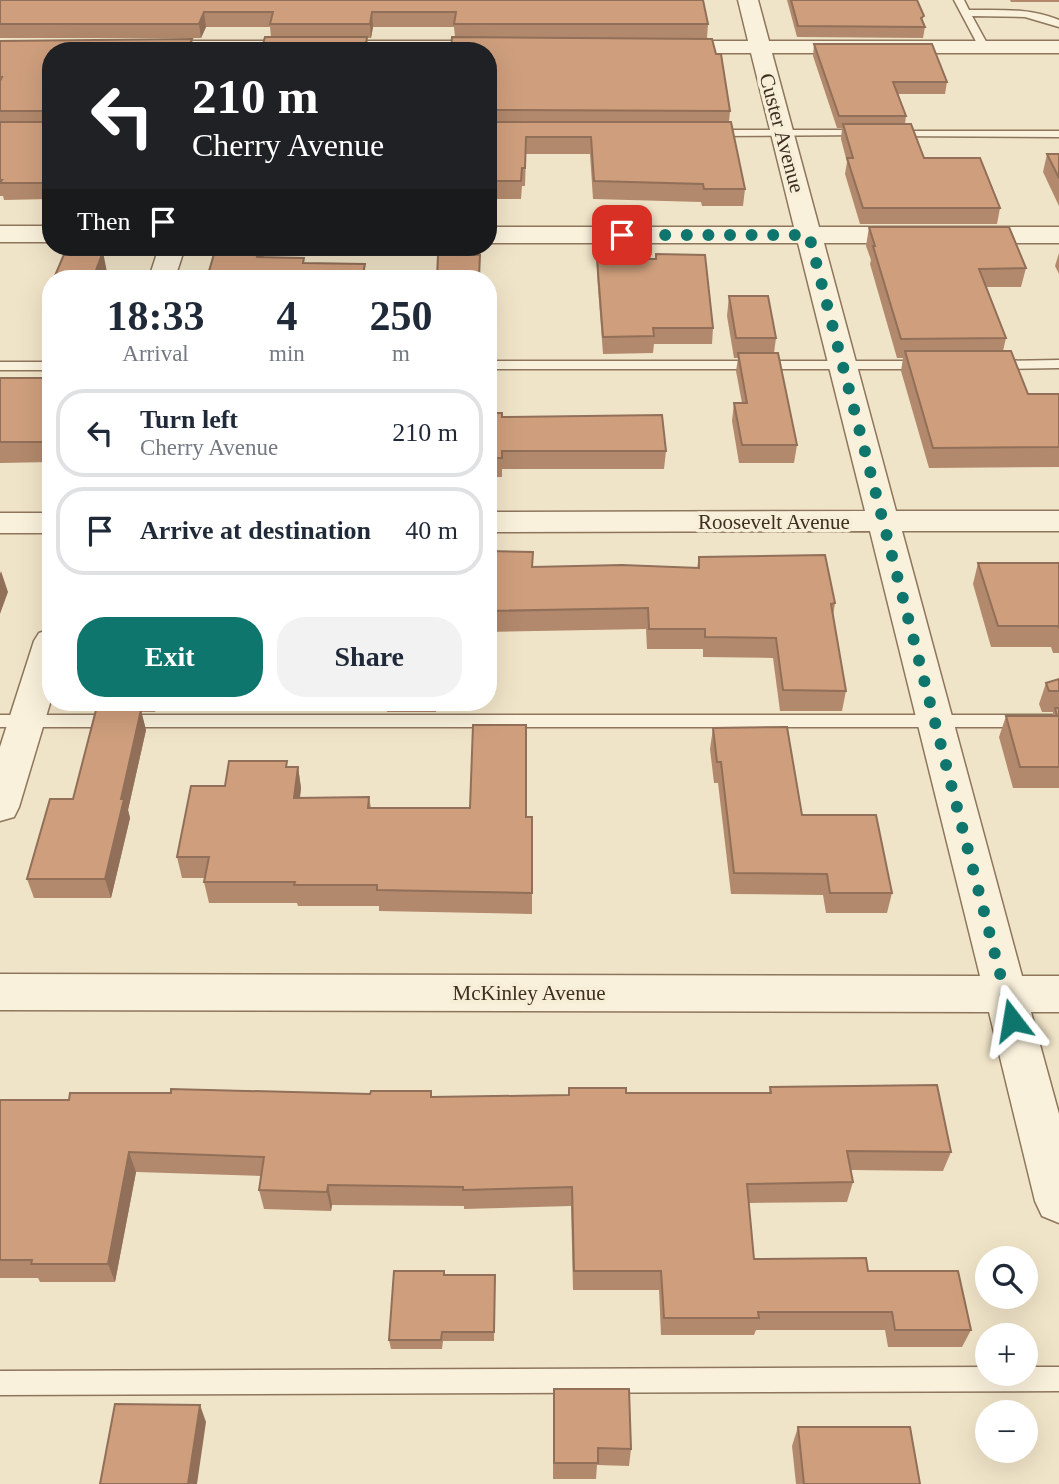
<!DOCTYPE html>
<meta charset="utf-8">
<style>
body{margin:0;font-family:"Times New Roman",serif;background:#f2f2f3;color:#1f2937;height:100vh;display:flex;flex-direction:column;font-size:26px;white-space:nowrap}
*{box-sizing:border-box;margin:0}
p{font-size:23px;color:#747a83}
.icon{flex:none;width:38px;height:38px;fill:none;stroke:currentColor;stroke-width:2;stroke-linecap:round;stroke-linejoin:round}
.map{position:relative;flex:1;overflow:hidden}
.sheet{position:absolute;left:42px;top:270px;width:455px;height:441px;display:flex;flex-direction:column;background:#fff;border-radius:28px;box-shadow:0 7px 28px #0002}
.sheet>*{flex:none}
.top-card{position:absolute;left:42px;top:42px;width:455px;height:214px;border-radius:28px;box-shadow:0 7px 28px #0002;background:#202124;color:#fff;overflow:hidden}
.fabs{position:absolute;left:975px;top:1246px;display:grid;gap:14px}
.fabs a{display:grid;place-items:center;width:63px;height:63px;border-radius:50%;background:#fff;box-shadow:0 7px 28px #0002;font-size:35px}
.pin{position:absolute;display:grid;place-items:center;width:60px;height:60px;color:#fff;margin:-30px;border-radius:14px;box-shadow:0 4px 10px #0006}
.me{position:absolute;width:77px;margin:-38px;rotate:346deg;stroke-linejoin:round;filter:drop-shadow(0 0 5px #0008)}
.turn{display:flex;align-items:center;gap:24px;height:147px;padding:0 35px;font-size:32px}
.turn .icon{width:91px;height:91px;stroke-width:2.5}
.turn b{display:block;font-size:49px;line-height:60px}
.then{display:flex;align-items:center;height:66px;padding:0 35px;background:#0003;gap:14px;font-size:26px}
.eta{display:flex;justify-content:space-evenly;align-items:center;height:119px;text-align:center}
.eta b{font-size:42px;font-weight:700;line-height:49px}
.button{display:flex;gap:14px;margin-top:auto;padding:14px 35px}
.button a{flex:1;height:80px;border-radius:28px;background:#0f766e;color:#fff;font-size:28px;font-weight:700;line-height:80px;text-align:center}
.button a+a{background:#f2f2f3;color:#1f2937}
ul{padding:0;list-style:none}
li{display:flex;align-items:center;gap:21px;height:88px;margin:0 14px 10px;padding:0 21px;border:4px solid #e0e1e3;border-radius:28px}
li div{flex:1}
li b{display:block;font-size:26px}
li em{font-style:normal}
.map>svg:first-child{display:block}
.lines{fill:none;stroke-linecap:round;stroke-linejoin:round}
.service-casing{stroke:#8d765c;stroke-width:3}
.minor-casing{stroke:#8d765c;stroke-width:3}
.service{fill:#faf1dc;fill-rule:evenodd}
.minor{fill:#faf1dc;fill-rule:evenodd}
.wall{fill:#b2896c}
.shaded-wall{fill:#916f58}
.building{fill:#cf9f7d;stroke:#916f58;stroke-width:2}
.route{stroke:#0f766e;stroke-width:12;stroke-dasharray:0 21.6}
.labels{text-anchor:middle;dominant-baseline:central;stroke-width:7;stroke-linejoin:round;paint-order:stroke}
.street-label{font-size:21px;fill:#3d2e20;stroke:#f7eed8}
</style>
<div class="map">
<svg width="1059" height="1484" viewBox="0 0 1059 1484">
<rect width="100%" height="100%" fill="#f0e4c8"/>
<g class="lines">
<!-- service casing -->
<g class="service-casing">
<g id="service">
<path d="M954,0H964L969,10C1000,10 1031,8 1059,20V27L1025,17L972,16L989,47L980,49Z"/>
<path d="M863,130L867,131V135L712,136L707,133L712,130Z"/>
<path d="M887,131H1059V137L891,136L887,135Z"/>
<path d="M1059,360V368L992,369L985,365L992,361Z"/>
<path d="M488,361H926L933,365L926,369H488Z"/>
<rect x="0" y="362" width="51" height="8"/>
<rect x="0" y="715" width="1059" height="12"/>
<path d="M987,1367V1374H1026V1367H1059V1391L0,1395V1371Z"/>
</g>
</g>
<!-- minor casing -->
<g class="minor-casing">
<g id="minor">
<path d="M738,0H758L769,41H1059V53H772L819,227H1059V243H824L896,511H1059V531H902L1022,976H1059V1012H1031L1059,1114V1223L1042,1216L1035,1201L989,1012L0,1010V974L980,976L870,531L488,532V512L865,511L798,243H488V227H794L751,53H665L658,51L654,47L658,43L665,41H748Z"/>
<path d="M143,41H501L508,43L512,47L508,51L488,53V51H135L132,47L136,43Z"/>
<rect x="0" y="226" width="51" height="16"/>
<path d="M159,247H185L175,278H149Z"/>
<rect x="0" y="513" width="51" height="20"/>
<path d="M51,629V700L19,807L14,817L0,821V747L34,641L39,633Z"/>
</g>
</g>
<!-- service -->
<use href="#service" class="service"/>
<!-- minor -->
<use href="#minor" class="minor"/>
</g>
<!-- wall -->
<g class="wall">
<path d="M0,0H703L708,24L707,38H591L730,111L729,122L745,189L743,206H702L701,202L593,199L590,154H526L525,186H522L521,199H488V51L455,37L454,27H373L371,38L271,37L270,27H206L201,38H0Z"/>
<path d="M787,0H917L925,27L923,38L797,37Z"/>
<path d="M1010,0H1059V2H1011Z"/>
<path d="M0,41L51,51V199L4,200L3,196H0Z"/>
<path d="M814,44L947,82L945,94H898L906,116L905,124L924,158L1000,208L997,224H860L845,174L847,162L841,139L842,128H837L813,56Z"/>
<path d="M1047,154H1059V206L1043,172Z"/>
<path d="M869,227L1026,268L1021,287H986L1006,338L1003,351L1028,394H1059V467L929,468L901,371L903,358H897L870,264L871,260L866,246Z"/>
<path d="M1059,253V274L1055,266Z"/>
<path d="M597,259L713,328L712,344H654L653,353L603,354L597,275Z"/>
<path d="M729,296L776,338L774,353L797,445L794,463H739L732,421L734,403H742L736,371L738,358H734L727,316Z"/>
<path d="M0,378H51V462L0,463Z"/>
<path d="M488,413L666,451L664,469H502V477H488Z"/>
<path d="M488,551L533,567L697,568L699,557L835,603L833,616L846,691L842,711H780L773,658L703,657V649H647L646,629L488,632Z"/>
<path d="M978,563H1059V653H1053L1051,647H991L973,584Z"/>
<path d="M1059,679V788H1013L999,737L1006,716H1052L1053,712H1042L1039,704L1046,683Z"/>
<path d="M100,702H157L155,712H141L146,730L128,810L130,818L111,898H34L27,879L73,799L102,710Z"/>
<path d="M386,702H436V712H387Z"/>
<path d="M713,728L802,815L892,893L887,913H826L823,895L731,894L718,783H714L710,749Z"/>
<path d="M288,767H298L301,788L300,798L369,797L371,808L532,817V914L379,911V906H298L297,903H209L204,882L205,878H182L177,857L225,786Z"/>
<path d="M770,1087L951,1152L943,1171L850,1170L853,1182L847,1202L749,1203L754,1259L868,1271L971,1330L962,1347H888L885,1330H756L754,1335H661L659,1290H573L571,1206L464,1209V1206L332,1205L331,1211L264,1209L259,1190L261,1176L136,1172L115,1282H40L38,1278H0V1100H69L370,1094L431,1091L432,1097L569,1095L626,1093H769Z"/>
<path d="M445,1275H495L494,1341H443L442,1349H391L389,1340Z"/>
<path d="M553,1406L631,1449L629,1466L597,1465L596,1479H553Z"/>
<path d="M798,1427L920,1484H796L792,1446Z"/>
</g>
<!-- shaded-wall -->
<g class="shaded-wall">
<path d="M204,12L206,27L201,38L199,24Z"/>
<path d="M372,12L373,27L371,38L370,24Z"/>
<path d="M367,37L368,51H365Z"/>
<path d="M192,39L194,51H187Z"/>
<path d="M260,247H266L259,276L257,257Z"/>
<path d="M103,252L107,272L105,278H93Z"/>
<path d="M1,571L8,592L0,614V574Z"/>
<path d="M152,702H157L155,712Z"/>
<path d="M141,710L146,730L128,810L130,818L111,898L105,879L121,799Z"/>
<path d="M298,767L301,788L297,819L294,798Z"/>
<path d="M129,1152L136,1172L115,1282L108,1264Z"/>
<path d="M328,1185L332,1205L331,1211L327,1192Z"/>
<path d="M200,1405L206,1422L197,1484H188Z"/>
</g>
<!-- building -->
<g class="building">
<path d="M0,0H703L708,24H454L456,12H372L370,24H270L273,12H204L199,24H0Z"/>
<path d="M791,0H917L924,16L921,18L925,27L798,26Z"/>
<path d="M265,37H367L365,51H261Z"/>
<path d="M452,37L712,39L716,54H721L730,111L488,110V51H451Z"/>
<path d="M192,39L187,51H51V183H0L2,180H0V122H47L50,119L47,111H0V81L2,77H0V41Z"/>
<path d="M814,44H932L947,82H893L906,116H839Z"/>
<path d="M488,122H731L745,189H704L703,184L594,181L591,137H526L525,168H522L521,181H488Z"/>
<path d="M843,124H911L924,158H980L1000,208H863L847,158H853Z"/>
<path d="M1047,154H1059V178Z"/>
<path d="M869,227H1009L1026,268L979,269L1006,338L901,339L873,246H875Z"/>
<path d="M216,247H260L257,257L304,258L303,263L365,264L363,274H413L412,278H207Z"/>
<path d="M65,252H103L93,278H54Z"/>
<path d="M656,254L705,255L713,328H653L654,336L603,337L597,259H656Z"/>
<path d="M438,255H480L479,278H437Z"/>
<path d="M729,296H768L776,338H736Z"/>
<path d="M905,351H1011L1028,394H1059V447L933,448Z"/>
<path d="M738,353H778L797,445H742L734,403H747Z"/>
<path d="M0,378H51V437L49,442H0Z"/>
<path d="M488,413H502V417L662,415L666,451H502V458H488Z"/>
<path d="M488,551L533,552L532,567L622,565L699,568V557L825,555L835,603L831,604L846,691L783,690L776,638L705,637V629H649L648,608L488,611Z"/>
<path d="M978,563H1059V628L1058,626H998Z"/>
<path d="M1059,679V691H1049L1046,683Z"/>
<path d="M1055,708H1059V767H1020L1006,716H1057Z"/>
<path d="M96,710H141L121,799H124L105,879H27L50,799H73Z"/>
<path d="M473,725H526V817H532V893L377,890V885H294L295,882H204L209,857H177L191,786H225L229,761H287L286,767H298L294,798L369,797L368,808H470Z"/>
<path d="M787,727L802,815H876L892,893H830L827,874L734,873L721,762H717L713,728Z"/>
<path d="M937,1085L951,1152L847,1151L853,1182L747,1184L754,1259L866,1258L868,1271H958L971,1330H895L892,1312H758L759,1318H664L661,1271H574L572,1187L463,1190V1187L328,1185L327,1192L259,1190L264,1157L129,1152L108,1264H31L32,1260H0V1100H69L70,1093H171V1089L370,1094L371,1091H431V1097L569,1095V1088H626V1093H771L770,1087Z"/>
<path d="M394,1271H444V1275H495L494,1332H442L441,1340H389Z"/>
<path d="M554,1389H629L631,1449L598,1448V1463H554Z"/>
<path d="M115,1404L200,1405L188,1484H100Z"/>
<path d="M798,1427H910L920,1484H804Z"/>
</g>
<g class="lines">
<!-- route -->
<path class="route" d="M622,235H809L1012,1020"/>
</g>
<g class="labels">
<!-- street labels -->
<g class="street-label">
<text transform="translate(782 133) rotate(75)">Custer Avenue</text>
<text x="774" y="522">Roosevelt Avenue</text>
<text x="529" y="993">McKinley Avenue</text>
</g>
</g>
</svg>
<div class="fabs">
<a><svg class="icon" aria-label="search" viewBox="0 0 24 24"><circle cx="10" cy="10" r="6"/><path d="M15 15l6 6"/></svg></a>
<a>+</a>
<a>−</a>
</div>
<div class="pin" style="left:622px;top:235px;background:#d93025"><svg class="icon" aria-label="arrive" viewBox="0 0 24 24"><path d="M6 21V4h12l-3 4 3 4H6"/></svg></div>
<svg class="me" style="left:1012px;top:1020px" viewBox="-20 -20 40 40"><path d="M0-17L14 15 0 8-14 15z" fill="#0f766e" stroke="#fff" stroke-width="4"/></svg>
<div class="top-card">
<div class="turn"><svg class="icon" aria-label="left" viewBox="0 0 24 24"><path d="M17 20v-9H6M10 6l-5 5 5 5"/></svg><div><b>210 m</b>Cherry Avenue</div></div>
<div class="then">Then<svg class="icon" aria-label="arrive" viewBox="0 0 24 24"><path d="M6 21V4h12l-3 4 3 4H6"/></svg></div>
</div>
<section class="sheet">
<div class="eta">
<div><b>18:33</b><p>Arrival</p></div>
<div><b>4</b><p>min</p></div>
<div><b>250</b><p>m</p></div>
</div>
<ul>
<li><svg class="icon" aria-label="left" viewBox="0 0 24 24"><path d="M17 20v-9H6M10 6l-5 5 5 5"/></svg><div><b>Turn left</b><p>Cherry Avenue</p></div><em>210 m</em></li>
<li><svg class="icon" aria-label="arrive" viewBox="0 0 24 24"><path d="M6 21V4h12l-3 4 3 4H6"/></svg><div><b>Arrive at destination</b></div><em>40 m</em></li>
</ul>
<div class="button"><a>Exit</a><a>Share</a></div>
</section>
</div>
